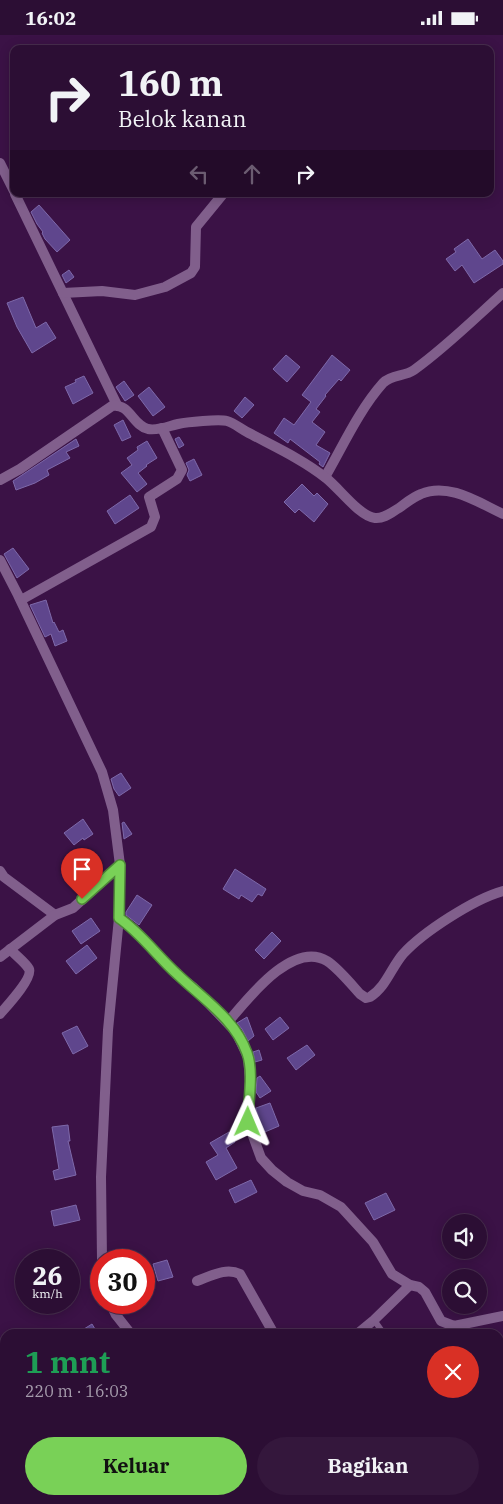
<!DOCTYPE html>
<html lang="id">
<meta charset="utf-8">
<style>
body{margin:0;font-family:"IBM Plex Serif",serif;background:#34173c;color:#f1f3f6;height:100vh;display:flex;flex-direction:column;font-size:19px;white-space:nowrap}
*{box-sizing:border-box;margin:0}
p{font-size:16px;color:#a69cac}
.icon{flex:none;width:28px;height:28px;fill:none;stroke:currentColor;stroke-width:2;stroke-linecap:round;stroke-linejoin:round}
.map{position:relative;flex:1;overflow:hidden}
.sheet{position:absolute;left:0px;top:1294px;width:504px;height:176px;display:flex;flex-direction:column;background:#2c0e34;border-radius:15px 15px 0 0;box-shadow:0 2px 12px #0003,0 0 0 1px #482e4f}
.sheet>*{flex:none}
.guide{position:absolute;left:10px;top:10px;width:484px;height:152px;border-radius:10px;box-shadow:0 2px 12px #0003,0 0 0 1px #482e4f;background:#2c0e34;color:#f1f3f6;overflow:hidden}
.buttons{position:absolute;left:442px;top:1179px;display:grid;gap:10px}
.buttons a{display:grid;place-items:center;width:45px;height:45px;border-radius:50%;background:#2c0e34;box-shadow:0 2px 12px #0003,0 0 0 1px #482e4f;font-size:25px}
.speed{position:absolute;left:15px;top:1214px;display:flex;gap:10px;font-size:25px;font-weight:700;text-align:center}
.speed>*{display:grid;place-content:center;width:65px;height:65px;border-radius:50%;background:#2c0e34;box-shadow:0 2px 12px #0003,0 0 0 1px #482e4f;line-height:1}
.speed small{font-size:12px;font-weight:400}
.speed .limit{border:8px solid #d22;background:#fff;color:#111}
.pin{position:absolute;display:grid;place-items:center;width:42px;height:42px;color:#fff;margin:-51px -21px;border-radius:50% 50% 50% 0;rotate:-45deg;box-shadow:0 0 5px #0007}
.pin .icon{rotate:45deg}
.me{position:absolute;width:55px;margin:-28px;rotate:1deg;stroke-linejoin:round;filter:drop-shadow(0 0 4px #0008)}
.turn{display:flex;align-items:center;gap:18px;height:105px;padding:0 25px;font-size:22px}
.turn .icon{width:65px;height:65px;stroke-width:2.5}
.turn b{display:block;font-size:35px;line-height:42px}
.lanes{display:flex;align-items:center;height:48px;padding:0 25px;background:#0003;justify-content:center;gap:25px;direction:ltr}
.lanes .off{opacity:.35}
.round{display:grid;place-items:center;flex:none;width:52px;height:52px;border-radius:26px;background:#34173c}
.overview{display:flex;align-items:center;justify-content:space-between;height:85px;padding:0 25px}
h1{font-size:30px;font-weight:700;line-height:38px;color:#1e9e55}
.button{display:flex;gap:10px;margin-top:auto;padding:10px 25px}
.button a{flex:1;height:58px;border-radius:30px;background:#79d157;color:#111;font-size:20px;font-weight:700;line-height:58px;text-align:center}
.button a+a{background:#34173c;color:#f1f3f6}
.status{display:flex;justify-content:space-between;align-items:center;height:35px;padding:0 25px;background:#2c0e34;direction:ltr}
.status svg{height:14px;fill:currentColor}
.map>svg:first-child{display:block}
.building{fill:#5f468d;stroke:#7e69aa}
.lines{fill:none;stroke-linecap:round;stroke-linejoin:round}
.service{stroke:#815f8c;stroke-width:6}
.minor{stroke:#815f8c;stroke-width:10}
.route-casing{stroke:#4f8839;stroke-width:12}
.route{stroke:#79d157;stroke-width:9}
</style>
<div class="status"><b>16:02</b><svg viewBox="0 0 49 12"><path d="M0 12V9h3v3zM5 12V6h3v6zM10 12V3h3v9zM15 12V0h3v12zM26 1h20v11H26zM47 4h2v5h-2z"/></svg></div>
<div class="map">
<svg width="503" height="1469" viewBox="0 0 503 1469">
<rect width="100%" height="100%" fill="#3b1246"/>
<!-- building -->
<g class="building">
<path d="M39,170L70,205L57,217L45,204L42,198L43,197L37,189L31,177Z"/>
<path d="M468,204L482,224L495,215L503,226V229L474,248L462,230L455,236L446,224L456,217L454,214Z"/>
<path d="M69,235L74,242L66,248L62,240Z"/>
<path d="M23,262L36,293L46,287L56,303L32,318L17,292L7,268Z"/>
<path d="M286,320L300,332L287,347L273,334Z"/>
<path d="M332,320L350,335L341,346L339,344L325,360L326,361L316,374L320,377L312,387L325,397L316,410L330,418L323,432L319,429L320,427L290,404L288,408L274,398L284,383L294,390L311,367L302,360Z"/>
<path d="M84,341L93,358L73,369L65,352L76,347L75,345Z"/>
<path d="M124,346L134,360L125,366L116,352Z"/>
<path d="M149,352L165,372L153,381L138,361Z"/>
<path d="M245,362L254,370L242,383L234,376Z"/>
<path d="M123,385L131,402L122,406L114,390Z"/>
<path d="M179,402L184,410L179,413L175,404Z"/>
<path d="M76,404L79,411L66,417L70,423L47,435L49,440L35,448L16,455L13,446Z"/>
<path d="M147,406L157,423L146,430L147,431L138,438L147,449L137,457L121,438L132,430L127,423L138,415L137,412Z"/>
<path d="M194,424L202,440L190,446L187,440L189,435L186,428Z"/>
<path d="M302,449L314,461L317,458L328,469L314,487L299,474L295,478L284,467Z"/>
<path d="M130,460L139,473L115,489L107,476Z"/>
<path d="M13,513L29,534L17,543L4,519Z"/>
<path d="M46,565L53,588L54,587L59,597L63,595L67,606L55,611L51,599L45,602L30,570Z"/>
<path d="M121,738L131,753L119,761L114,754L111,744Z"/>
<path d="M83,784L93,799L84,805L83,803L74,810L64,798Z"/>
<path d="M124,787L132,799L124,804L122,788Z"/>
<path d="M235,834L266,854L262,861L258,859L252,867L241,860L239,864L223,854Z"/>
<path d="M137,860L152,870L139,890L126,880V877Z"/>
<path d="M91,883L100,896L81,909L72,896Z"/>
<path d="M272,897L281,906L264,924L255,915Z"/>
<path d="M87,910L97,923L76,939L66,926Z"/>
<path d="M247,982L254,1001L248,1006L242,994L237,988Z"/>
<path d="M280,982L289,993L273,1005L265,994Z"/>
<path d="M77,991L88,1011L73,1019L62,998Z"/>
<path d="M307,1010L315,1020L296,1035L287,1023Z"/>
<path d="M259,1015L262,1025L255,1027L253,1017Z"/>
<path d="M260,1041L271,1056L260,1063L256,1057L257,1043Z"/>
<path d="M270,1068L279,1091L260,1099L255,1086L256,1073Z"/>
<path d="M68,1090L70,1106H68L76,1140L55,1145L53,1136L59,1134L52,1092Z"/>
<path d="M229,1097L235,1107L226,1113L237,1133L216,1145L206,1127L218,1120L210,1108Z"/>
<path d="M251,1145L257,1157L235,1168L229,1155Z"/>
<path d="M386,1158L395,1175L374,1185L365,1168Z"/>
<path d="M76,1170L80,1185L54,1191L51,1176Z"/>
<path d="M167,1225L173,1242L158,1246L153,1229Z"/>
<path d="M92,1289L98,1299H76Z"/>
</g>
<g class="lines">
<!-- service -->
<g class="service">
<path d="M374,1285L384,1299"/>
<path d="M462,1469L463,1465"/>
</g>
<!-- minor -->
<g class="minor">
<path d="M0,128L14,156"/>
<path d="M15,159L117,370"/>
<path d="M63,258L102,256L135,260L165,252L191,238L195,232L196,192L223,159"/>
<path d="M325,442C343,411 359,375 383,348C392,339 404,342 414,335C446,312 474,284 503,258"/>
<path d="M0,445L20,434L112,371C130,368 132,390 148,394C158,396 169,391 178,389C187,387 219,384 227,386C234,388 241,394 247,397C273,411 302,424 326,443C339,453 359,481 375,483C384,484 392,477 399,473C406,468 413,462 421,459C449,447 479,468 503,479"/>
<path d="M0,525L18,560L102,737L113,775L120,830L119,883L133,893L177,940L193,952L236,997L248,1022L250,1046L248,1087L261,1123L272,1135L287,1147L303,1156L320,1160L341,1172L373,1207L392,1239L410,1250L419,1252L425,1257L441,1286L454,1291L503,1281"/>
<path d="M21,565L151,492L155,482L149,462L177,444L182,435L162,393"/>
<path d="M0,836L4,842L55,880"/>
<path d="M0,922L55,880L73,873L120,830"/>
<path d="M0,979C6,972 33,943 29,934C25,927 15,920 10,914"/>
<path d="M228,987C247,965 292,905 327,926C338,933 351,949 360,959L366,963L370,962C386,952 391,933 403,919C423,897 474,864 503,856"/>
<path d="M102,1225L101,1142L108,995L119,883"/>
<path d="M197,1246C211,1241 226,1232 240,1239L274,1299"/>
<path d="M110,1268L116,1280L131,1299"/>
<path d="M357,1299L374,1285L410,1250"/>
<path d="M207,1465L209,1469"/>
</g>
</g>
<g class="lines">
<!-- route casing -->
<g class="route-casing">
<path id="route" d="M82,864L120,830L119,883C141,898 157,921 177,939C202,963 235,984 247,1018C254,1037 248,1067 248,1087"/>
</g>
<!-- route -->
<use href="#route" class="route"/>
</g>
</svg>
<div class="buttons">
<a><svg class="icon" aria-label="sound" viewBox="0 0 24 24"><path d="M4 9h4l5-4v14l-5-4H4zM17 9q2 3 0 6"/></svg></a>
<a><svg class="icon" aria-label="search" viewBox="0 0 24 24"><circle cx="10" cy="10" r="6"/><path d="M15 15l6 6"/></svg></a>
</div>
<div class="speed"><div>26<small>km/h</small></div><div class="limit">30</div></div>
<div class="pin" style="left:82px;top:864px;background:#d93025"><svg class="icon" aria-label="arrive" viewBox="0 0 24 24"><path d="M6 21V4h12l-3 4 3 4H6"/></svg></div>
<svg class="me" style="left:248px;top:1087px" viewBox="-20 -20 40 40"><path d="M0-17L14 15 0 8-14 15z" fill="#79d157" stroke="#fff" stroke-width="4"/></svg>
<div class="guide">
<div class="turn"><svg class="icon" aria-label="right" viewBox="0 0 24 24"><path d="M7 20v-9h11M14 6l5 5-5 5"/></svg><div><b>160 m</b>Belok kanan</div></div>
<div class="lanes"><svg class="icon off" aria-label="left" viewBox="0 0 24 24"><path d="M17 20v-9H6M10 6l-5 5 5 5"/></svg><svg class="icon off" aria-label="ahead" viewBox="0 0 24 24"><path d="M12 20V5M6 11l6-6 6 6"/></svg><svg class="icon" aria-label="right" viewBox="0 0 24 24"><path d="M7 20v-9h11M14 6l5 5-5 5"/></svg></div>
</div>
<section class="sheet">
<div class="overview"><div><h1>1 mnt</h1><p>220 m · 16:03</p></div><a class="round" style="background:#d93025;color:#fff"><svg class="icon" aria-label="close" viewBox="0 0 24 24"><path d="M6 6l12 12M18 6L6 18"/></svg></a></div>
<div class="button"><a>Keluar</a><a>Bagikan</a></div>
</section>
</div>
